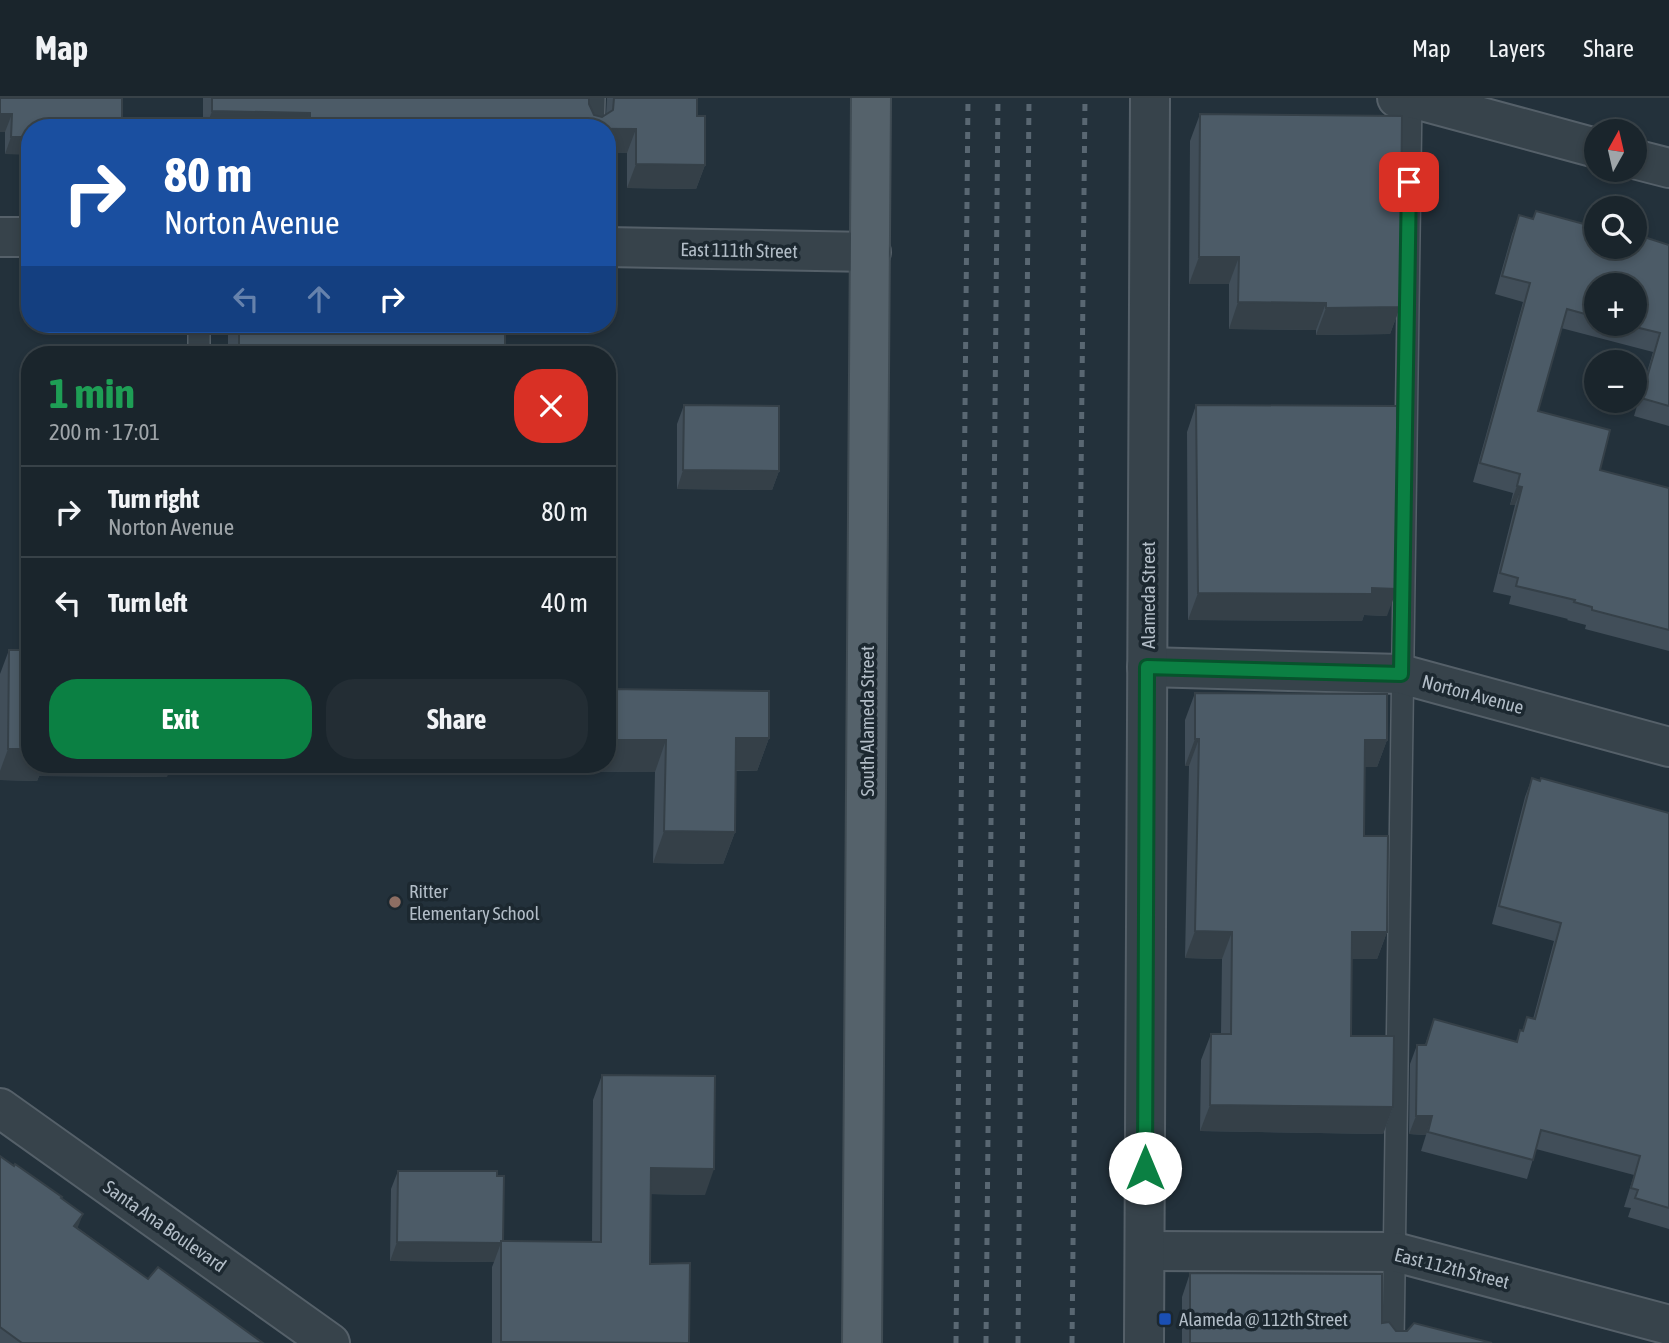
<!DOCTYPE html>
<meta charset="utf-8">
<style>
body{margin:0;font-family:"Asap Condensed",sans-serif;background:#232d34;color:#f1f3f6;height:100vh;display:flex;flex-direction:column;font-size:26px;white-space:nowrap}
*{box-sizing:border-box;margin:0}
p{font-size:23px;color:#9fa5a9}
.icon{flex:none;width:38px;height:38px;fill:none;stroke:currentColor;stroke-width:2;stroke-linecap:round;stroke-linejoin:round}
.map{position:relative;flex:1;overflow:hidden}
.side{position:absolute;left:21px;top:248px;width:595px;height:427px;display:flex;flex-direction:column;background:#1a252c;border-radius:28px;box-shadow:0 4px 10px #0003,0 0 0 2px #384248}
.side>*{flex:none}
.hud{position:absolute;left:21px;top:21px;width:595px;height:214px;border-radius:28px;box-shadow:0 4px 10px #0003,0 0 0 2px #384248;background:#1a4fa0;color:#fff;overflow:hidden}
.needle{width:46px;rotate:8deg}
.fabs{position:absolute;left:1584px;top:21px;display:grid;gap:14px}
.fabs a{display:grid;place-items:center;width:63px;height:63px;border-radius:50%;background:#1a252c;box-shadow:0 4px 10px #0003,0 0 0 2px #384248;font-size:35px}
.pin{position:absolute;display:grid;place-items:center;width:60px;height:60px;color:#fff;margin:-30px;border-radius:14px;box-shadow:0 4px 10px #0006}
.me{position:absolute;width:77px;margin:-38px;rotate:0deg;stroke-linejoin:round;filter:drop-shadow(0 0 5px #0008)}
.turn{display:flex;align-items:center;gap:24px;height:147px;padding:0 28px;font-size:32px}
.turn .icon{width:91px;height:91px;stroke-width:2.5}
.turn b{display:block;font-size:49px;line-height:60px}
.lanes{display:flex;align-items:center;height:66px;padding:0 28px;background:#0003;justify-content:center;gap:35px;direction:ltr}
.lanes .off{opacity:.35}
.round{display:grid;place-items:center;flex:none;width:74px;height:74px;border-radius:28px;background:#232d34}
.summary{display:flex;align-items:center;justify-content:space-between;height:119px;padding:0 28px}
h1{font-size:42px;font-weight:700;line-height:52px;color:#1e9e55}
.primary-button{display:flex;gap:14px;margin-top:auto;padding:14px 28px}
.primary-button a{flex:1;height:80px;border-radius:28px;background:#0b8043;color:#fff;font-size:28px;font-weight:700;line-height:80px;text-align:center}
.primary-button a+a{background:#232d34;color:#f1f3f6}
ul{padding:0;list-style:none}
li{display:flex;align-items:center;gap:21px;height:91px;padding:0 28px;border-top:2px solid #384248}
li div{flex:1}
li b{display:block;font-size:26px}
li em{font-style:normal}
header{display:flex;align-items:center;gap:42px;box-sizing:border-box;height:98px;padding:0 35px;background:#1a252c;border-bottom:2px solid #384248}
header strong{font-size:33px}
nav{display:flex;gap:38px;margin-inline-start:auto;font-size:24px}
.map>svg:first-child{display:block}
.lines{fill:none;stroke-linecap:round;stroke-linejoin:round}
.service-casing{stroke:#556069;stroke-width:24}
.minor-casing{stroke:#556069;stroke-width:42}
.tertiary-casing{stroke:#556069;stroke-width:42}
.primary-casing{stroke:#404c54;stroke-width:42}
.service{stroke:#37434b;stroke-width:21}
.minor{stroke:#37434b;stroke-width:38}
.tertiary{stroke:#37434b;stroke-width:38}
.primary{stroke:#55626b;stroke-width:38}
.rail{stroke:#596772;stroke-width:5;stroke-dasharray:7 7;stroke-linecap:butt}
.wall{fill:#414e59;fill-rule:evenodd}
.shaded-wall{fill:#354048}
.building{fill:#4c5b67;stroke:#354048;stroke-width:2}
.route-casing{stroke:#07532c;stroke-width:18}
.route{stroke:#0b8043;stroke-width:12}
.education-dot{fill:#8d6e63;stroke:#1c2830;stroke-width:2.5}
.transit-dot{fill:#1a4fb4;stroke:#1c2830;stroke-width:2.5}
.labels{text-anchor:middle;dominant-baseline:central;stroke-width:7;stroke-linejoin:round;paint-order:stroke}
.street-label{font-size:19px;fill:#b2bdc7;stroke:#1c2830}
.poi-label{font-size:19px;fill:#b2bdc7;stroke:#1c2830;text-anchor:start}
</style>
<header>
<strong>Map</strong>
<nav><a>Map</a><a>Layers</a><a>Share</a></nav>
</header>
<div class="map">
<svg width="1669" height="1245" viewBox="0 0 1669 1245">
<rect width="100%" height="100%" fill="#23313b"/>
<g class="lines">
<!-- service casing -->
<g class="service-casing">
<g id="service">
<path d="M593,30L594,0"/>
<path d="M199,257V226"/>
<path d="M1393,1245L1411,0"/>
</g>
</g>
<!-- minor casing -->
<g class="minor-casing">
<g id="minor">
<path d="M1397,0H1411L1596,50"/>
<path d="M1634,61L1669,70"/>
<path d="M0,139H30"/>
<path d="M607,149L871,154"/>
<path d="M1147,569L1401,576L1669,649"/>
<path d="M1145,1153L1395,1154L1669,1227"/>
</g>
</g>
<!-- tertiary casing -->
<g class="tertiary-casing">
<g id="tertiary">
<path d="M0,1010L330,1245"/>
<path d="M1144,1245L1150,0"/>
</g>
</g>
<!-- primary casing -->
<g class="primary-casing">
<path id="primary" d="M862,1245L871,0"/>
</g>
<!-- service -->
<use href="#service" class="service"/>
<!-- minor -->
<use href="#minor" class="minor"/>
<!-- tertiary -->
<use href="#tertiary" class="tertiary"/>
<!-- primary -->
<use href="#primary" class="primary"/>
<!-- rail -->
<g class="rail">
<path d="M956,1245L968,0"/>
<path d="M986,1245L998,0"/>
<path d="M1018,1245L1029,0"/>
<path d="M1072,1245L1085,0"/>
</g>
</g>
<!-- wall -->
<g class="wall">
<path d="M0,0H122L5,56V34H0Z"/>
<path d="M203,0H589V6L594,17L602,19L606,17L607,0H697V18L705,67L696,91L627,90V55L607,54V30H203Z"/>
<path d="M1200,16L1400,209L1390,236L1316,237V232L1229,231V186H1189L1190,43Z"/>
<path d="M1536,113L1594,129L1638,137L1669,147V328L1634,318L1653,254L1561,230L1538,313L1600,372L1669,390V553L1585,531L1586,527L1567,522L1568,521L1509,506L1511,498L1493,494L1515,407H1510L1513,395L1473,384L1523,204L1495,196L1512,136L1519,117L1533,121ZM1596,187L1634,226H1596Z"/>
<path d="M228,226H505L503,257H228Z"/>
<path d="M684,307L779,373L772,392L677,391V326Z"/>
<path d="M1196,307L1387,518L1364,517L1362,523L1188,522L1187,334Z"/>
<path d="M9,552L167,679L39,678L37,683L0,682V576Z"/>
<path d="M607,591L769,640L757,673H736L735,734L723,766L653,765L655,674L236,671V667H607Z"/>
<path d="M1195,595L1387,642L1377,669H1365L1364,738L1387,834L1377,861H1352L1351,938L1393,1009L1383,1036L1200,1033L1201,962L1211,936H1221L1222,861L1185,860L1189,668H1185V622Z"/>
<path d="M1532,680L1669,715V1131L1628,1119L1631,1110L1624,1109L1634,1077L1536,1051L1527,1081L1421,1053L1426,1037L1409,1036L1410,966L1417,947H1425L1434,921L1516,944L1520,932L1522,933L1527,919L1533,921L1554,843L1492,826L1525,699Z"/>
<path d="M602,977L705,1097L651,1096L650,1166L689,1245H492V1169L494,1164L390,1163L391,1091L398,1073L503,1143L592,1144L593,1002Z"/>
<path d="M0,1058L61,1100L78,1130L148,1181L263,1245H0Z"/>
<path d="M1190,1175L1382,1225L1396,1233L1492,1245H1182V1199Z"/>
</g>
<!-- shaded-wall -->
<g class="shaded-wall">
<path d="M212,13L310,15L305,30H206Z"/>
<path d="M0,16H12L5,34H0Z"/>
<path d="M310,26H432L431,30H309Z"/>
<path d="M607,30L636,31L627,55L607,54Z"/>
<path d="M11,39H30V57L5,56Z"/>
<path d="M636,66L705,67L696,91L627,90Z"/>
<path d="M1199,159H1239L1229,186H1189Z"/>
<path d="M1238,204L1326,205L1316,232L1229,231Z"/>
<path d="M1400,209L1390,236L1316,237L1326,210Z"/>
<path d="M683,372L779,373L772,392L677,391Z"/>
<path d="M1517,388L1522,389L1515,407H1510Z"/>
<path d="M1372,490L1397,491L1387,518L1364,517L1362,523L1188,522L1198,495Z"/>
<path d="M736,640H769L757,673L725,672Z"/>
<path d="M1195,641H1199L1189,668H1185Z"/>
<path d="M607,642H666L655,674L236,671L238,667H607Z"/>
<path d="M1365,642H1387L1377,669H1356Z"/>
<path d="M8,651H30V667H172L167,679L39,678L37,683L0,682V673Z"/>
<path d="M664,733L735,734L723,766L653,765Z"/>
<path d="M1195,833L1232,834L1222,861L1185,860Z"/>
<path d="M1352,834H1387L1377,861H1342Z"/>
<path d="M1210,1007L1393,1009L1383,1036L1200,1033Z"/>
<path d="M1416,1018H1432L1426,1037L1409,1036Z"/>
<path d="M651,1070L714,1071L705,1097L642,1096Z"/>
<path d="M83,1116L76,1134L74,1128Z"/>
<path d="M397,1144L501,1145L494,1164L390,1163Z"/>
<path d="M501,1244H584L500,1245Z"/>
</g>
<!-- building -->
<g class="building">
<path d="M0,0H122V30H30V39H11L12,16H0Z"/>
<path d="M212,0H589V6L594,17L602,19L613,12L614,0H697V18H705V67L636,66V31L432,30V26H310V15L212,13Z"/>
<path d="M1200,16L1402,18L1400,209L1326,210V205L1238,204L1239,159H1199Z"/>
<path d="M1536,113L1595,129L1596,126V149H1634V125L1641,127L1638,137L1669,147V308L1641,300L1660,235L1623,226H1634V187H1596V219L1567,211L1538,313L1610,332L1600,372L1669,390V532L1592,512V509L1574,504L1575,502L1516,488L1518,480L1500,475L1522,389L1517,388L1520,376L1480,365L1530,185L1502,178L1519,117L1533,121Z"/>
<path d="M239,226H505V252H501V257H239Z"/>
<path d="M684,307L779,308V373L683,372Z"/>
<path d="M1196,307L1397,308V491L1372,490V496L1198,495Z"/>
<path d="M9,552H30V651H8Z"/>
<path d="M607,591L769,593V640H736L735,734L664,733L666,642H607Z"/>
<path d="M1195,595L1387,596V642H1365L1364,738H1388L1387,834H1352L1351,938H1394L1393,1009L1210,1007L1211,936H1231L1232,834L1195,833L1199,641H1195Z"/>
<path d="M1532,680L1540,683L1541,680L1669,715V1110L1635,1100L1638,1092L1631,1090L1640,1058L1541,1032L1533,1062L1428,1034L1432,1018H1416L1417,947H1426L1434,921L1517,944L1520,932L1523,933L1527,919L1535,921L1561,825L1499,808Z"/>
<path d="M602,977L715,978L714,1071L651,1070L650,1166L690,1165L689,1245L501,1244V1143L601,1144Z"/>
<path d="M0,1058L14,1068L15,1066L62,1099L61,1100L83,1116L74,1128L148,1181L158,1169L263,1245H22L0,1229Z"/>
<path d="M398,1073H497V1078H504L503,1143H501V1145L397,1144Z"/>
<path d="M1190,1175L1382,1176V1225L1389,1224L1396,1233H1407L1414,1225L1492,1245H1190Z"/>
</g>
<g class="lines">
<!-- route casing -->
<g class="route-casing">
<path id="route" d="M1145,1070L1147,569L1401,576L1409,84"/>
</g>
<!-- route -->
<use href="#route" class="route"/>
</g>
<!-- markers -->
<circle class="education-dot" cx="395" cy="804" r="7"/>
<rect class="transit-dot" x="1158" y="1214" width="14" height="14" rx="3.5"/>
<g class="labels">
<!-- street labels -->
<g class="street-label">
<text transform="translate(739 152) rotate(1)">East 111th Street</text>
<text transform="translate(1148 497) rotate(-90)">Alameda Street</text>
<text transform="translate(1473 596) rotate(15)">Norton Avenue</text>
<text transform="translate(867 623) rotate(-90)">South Alameda Street</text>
<text transform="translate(165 1128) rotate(35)">Santa Ana Boulevard</text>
<text transform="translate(1452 1170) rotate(14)">East 112th Street</text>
</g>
<!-- poi labels -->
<g class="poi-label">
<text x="409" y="793">Ritter<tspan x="409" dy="22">Elementary School</tspan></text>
<text x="1179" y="1221">Alameda @ 112th Street</text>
</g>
</g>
</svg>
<div class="fabs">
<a><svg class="needle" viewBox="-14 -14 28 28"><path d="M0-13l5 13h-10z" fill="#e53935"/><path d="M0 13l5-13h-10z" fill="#9fa5a9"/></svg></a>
<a><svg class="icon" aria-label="search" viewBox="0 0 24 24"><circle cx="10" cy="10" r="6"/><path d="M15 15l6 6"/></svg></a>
<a>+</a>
<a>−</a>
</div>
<div class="pin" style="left:1409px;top:84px;background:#d93025"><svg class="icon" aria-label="arrive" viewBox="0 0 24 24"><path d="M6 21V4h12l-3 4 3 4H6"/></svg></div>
<svg class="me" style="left:1145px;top:1070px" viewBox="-20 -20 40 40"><circle r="19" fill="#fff"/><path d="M0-13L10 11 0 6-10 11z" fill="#0b8043"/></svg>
<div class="hud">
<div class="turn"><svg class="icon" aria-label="right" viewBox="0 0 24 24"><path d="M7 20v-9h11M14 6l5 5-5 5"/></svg><div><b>80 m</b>Norton Avenue</div></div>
<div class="lanes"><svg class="icon off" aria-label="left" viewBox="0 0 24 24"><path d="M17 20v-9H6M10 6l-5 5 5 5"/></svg><svg class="icon off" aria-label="ahead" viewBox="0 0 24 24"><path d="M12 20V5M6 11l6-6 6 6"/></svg><svg class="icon" aria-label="right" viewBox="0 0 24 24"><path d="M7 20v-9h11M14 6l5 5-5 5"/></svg></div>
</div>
<section class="side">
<div class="summary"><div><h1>1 min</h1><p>200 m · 17:01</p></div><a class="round" style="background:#d93025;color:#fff"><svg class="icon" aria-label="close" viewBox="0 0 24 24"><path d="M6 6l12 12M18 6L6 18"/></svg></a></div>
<ul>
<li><svg class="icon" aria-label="right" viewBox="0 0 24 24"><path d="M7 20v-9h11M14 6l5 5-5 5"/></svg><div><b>Turn right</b><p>Norton Avenue</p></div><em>80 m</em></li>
<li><svg class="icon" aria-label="left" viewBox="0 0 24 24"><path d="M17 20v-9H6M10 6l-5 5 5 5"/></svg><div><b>Turn left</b></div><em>40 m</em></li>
</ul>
<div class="primary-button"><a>Exit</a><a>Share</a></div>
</section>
</div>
